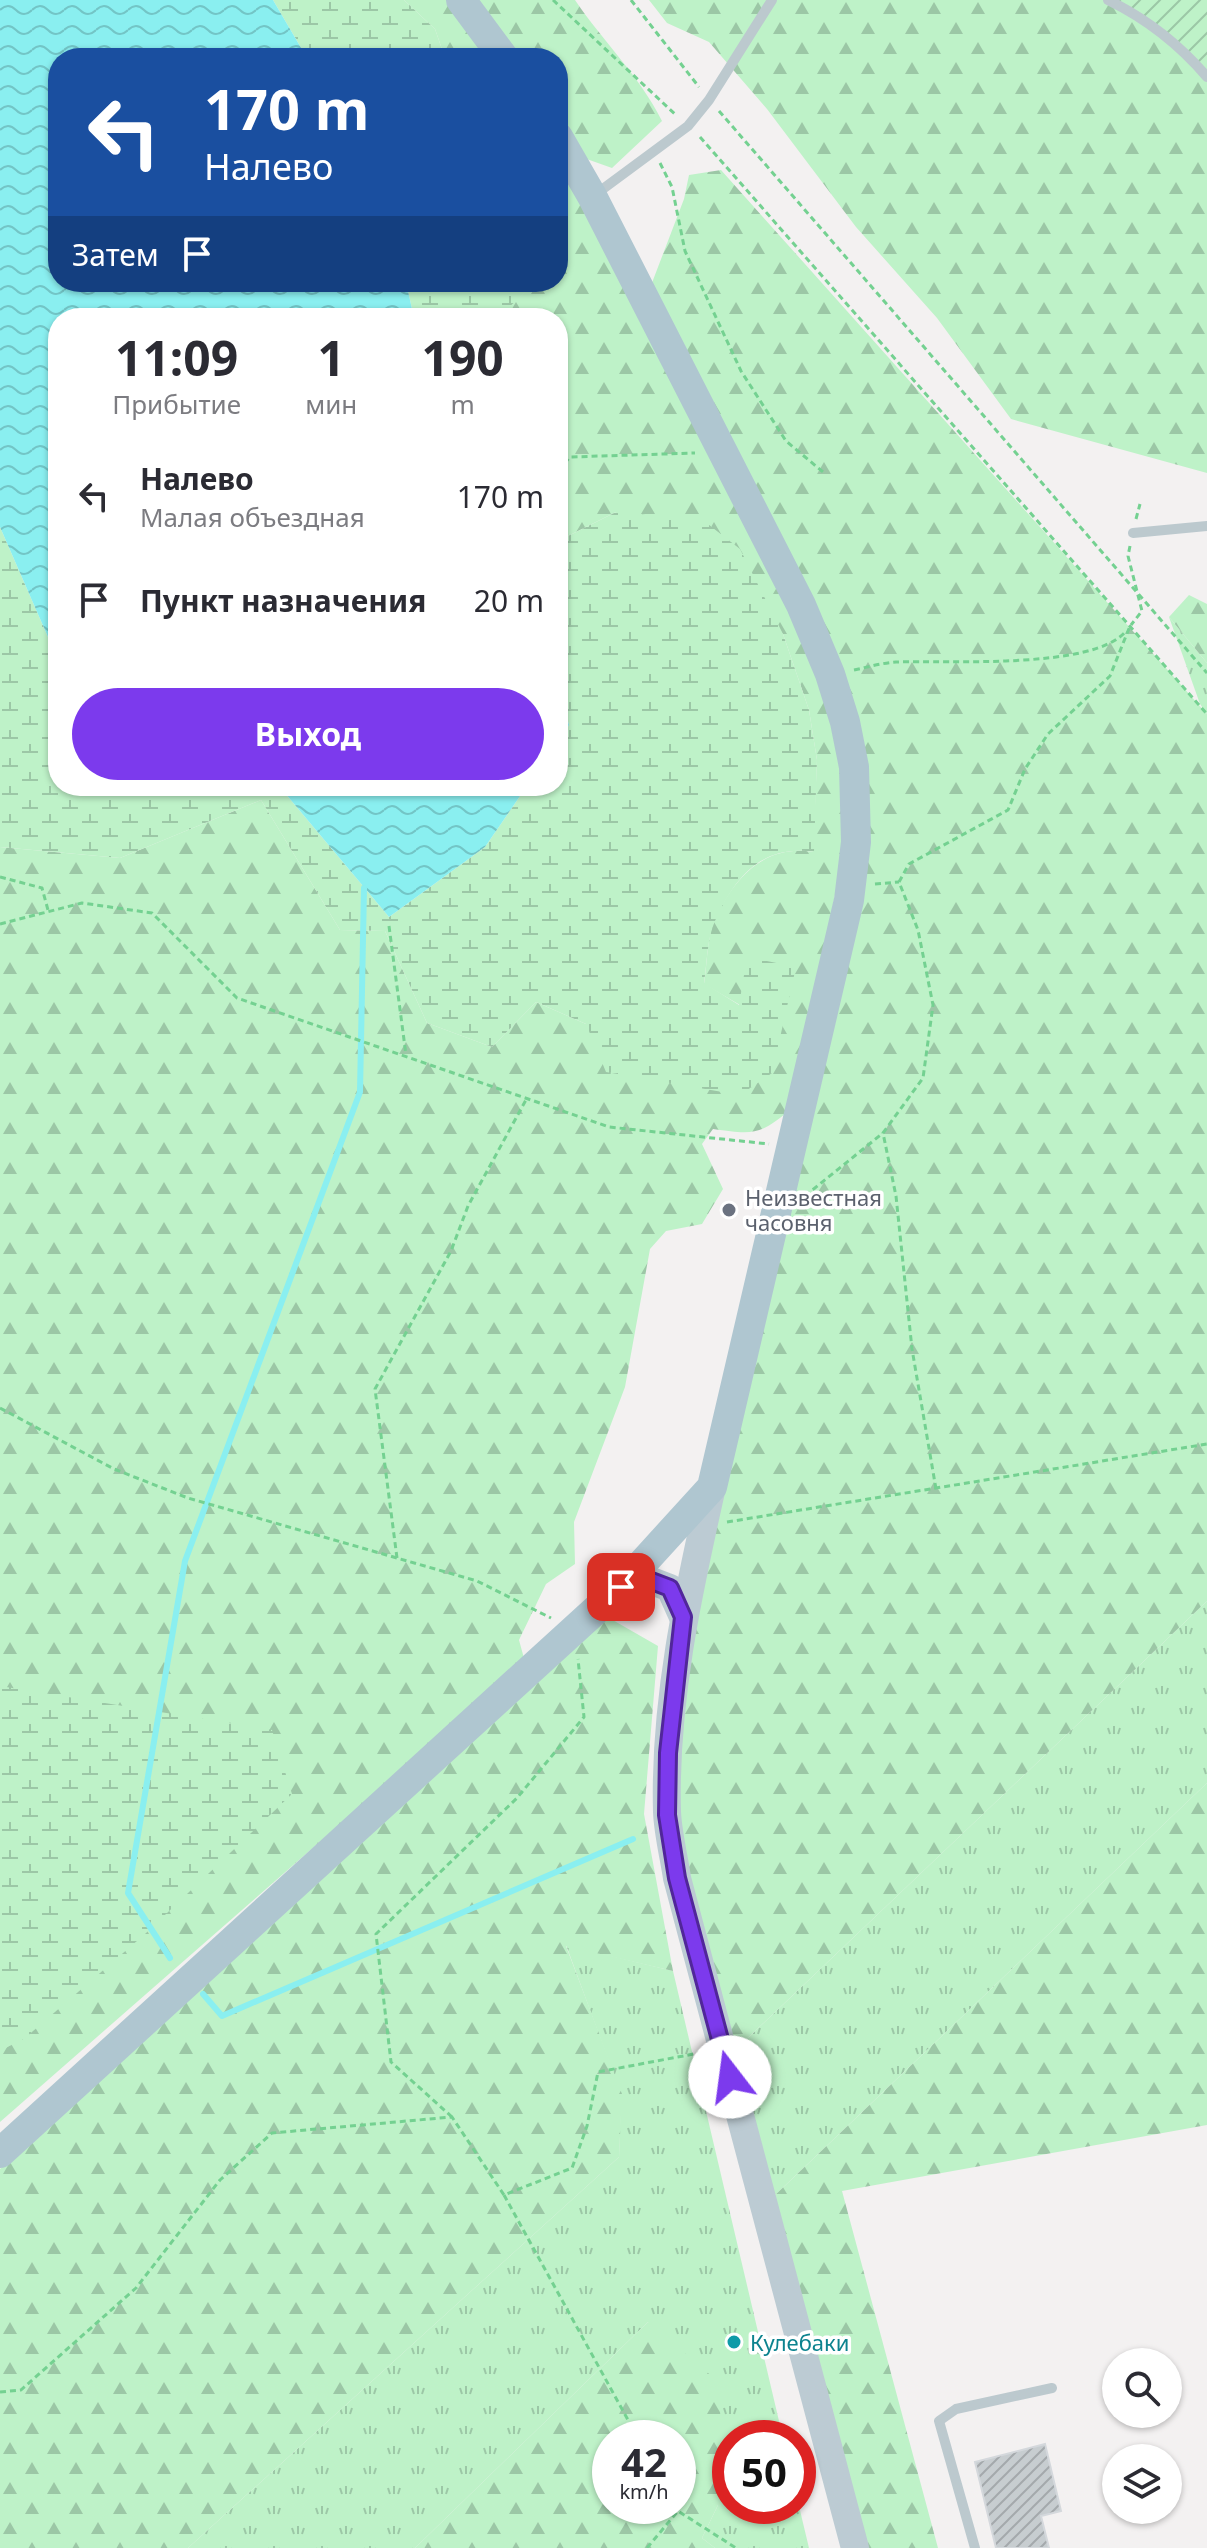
<!DOCTYPE html>
<html lang="ru">
<meta charset="utf-8">
<style>
body{margin:0;font-family:"Noto Sans",sans-serif;background:#f7f7f7;color:#2b2b33;height:100vh;display:flex;flex-direction:column;font-size:30px;white-space:nowrap}
*{box-sizing:border-box;margin:0}
p{font-size:26px;color:#7c7c81}
.icon{flex:none;width:44px;height:44px;fill:none;stroke:currentColor;stroke-width:2;stroke-linecap:round;stroke-linejoin:round}
.map{position:relative;flex:1;overflow:hidden}
.sheet{position:absolute;left:48px;top:308px;width:520px;height:488px;display:flex;flex-direction:column;background:#fff;border-radius:32px;box-shadow:0 2px 6px #0004}
.sheet>*{flex:none}
.banner{position:absolute;left:48px;top:48px;width:520px;height:244px;border-radius:32px;box-shadow:0 2px 6px #0004;background:#1a4fa0;color:#fff;overflow:hidden}
.buttons{position:absolute;left:1102px;top:2348px;display:grid;gap:16px}
.buttons a{display:grid;place-items:center;width:80px;height:80px;border-radius:50%;background:#fff;box-shadow:0 2px 6px #0004;font-size:40px}
.speed{position:absolute;left:592px;top:2420px;display:flex;gap:16px;font-size:40px;font-weight:700;text-align:center}
.speed>*{display:grid;place-content:center;width:104px;height:104px;border-radius:50%;background:#fff;box-shadow:0 2px 6px #0004;line-height:1}
.speed small{font-size:20px;font-weight:400}
.speed .limit{border:12px solid #d22;background:#fff;color:#111}
.pin{position:absolute;display:grid;place-items:center;width:68px;height:68px;color:#fff;margin:-34px;border-radius:16px;box-shadow:0 4px 12px #0006}
.me{position:absolute;width:88px;margin:-44px;rotate:345deg;stroke-linejoin:round;filter:drop-shadow(0 0 6px #0008)}
.turn{display:flex;align-items:center;gap:28px;height:168px;padding:0 24px;font-size:36px}
.turn .icon{width:104px;height:104px;stroke-width:2.5}
.turn b{display:block;font-size:56px;line-height:68px}
.then{display:flex;align-items:center;height:76px;padding:0 24px;background:#0003;gap:16px;font-size:30px}
.eta{display:flex;justify-content:space-evenly;align-items:center;height:136px;text-align:center}
.eta b{font-size:48px;font-weight:700;line-height:56px}
.button{display:flex;gap:16px;margin-top:auto;padding:16px 24px}
.button a{flex:1;height:92px;border-radius:48px;background:#7c3aed;color:#fff;font-size:32px;font-weight:700;line-height:92px;text-align:center}
ul{padding:0;list-style:none}
li{display:flex;align-items:center;gap:24px;height:104px;padding:0 24px}
li div{flex:1}
li b{display:block;font-size:30px}
li em{font-style:normal}
.map>svg:first-child{display:block}
.grass{fill:url(#grass-tufts)}
.forest{fill:url(#forest-firs);fill-rule:evenodd}
.wetland{fill:url(#wetland-marsh)}
.garden{fill:url(#garden-furrows)}
.water{fill:url(#water-waves)}
.lines{fill:none;stroke-linecap:round;stroke-linejoin:round}
.stream{stroke:#8aeff0;stroke-width:6}
.building{fill:url(#building-hatch);stroke:#d4d8dc;stroke-width:2}
.path{stroke:#74d191;stroke-width:3;stroke-dasharray:6 4;stroke-linecap:butt}
.service{stroke:#bcc9ce;stroke-width:10}
.secondary{stroke:#bccbd3;stroke-width:28}
.primary{stroke:#afc6d0;stroke-width:30}
.route-casing{stroke:#51269a;stroke-width:20}
.route{stroke:#7c3aed;stroke-width:14}
.worship-dot{fill:#6b7280;stroke:#fff;stroke-width:3}
.culture-dot{fill:#0f9aa8;stroke:#fff;stroke-width:3}
.labels{text-anchor:middle;dominant-baseline:central;stroke-width:7;stroke-linejoin:round;paint-order:stroke}
.worship-label{font-size:22px;fill:#5b616d;stroke:#fff;text-anchor:start}
.culture-label{font-size:22px;fill:#0d838f;stroke:#fff;text-anchor:start}
</style>
<div class="map">
<svg width="1207" height="2548" viewBox="0 0 1207 2548">
<defs>
<pattern id="grass-tufts" width="24" height="20" patternUnits="userSpaceOnUse" patternTransform="scale(2)"><rect width="24" height="20" fill="#bef2c8"/><path d="M3 7l-1-3M5 7V3M7 7l1-3M15 17l-1-3M17 17v-4M19 17l1-3" fill="none" stroke="#9cc7a6"/></pattern>
<pattern id="forest-firs" width="22" height="20" patternUnits="userSpaceOnUse" patternTransform="scale(2)"><rect width="22" height="20" fill="#bef2c8"/><path d="M5 1l3.5 6h-7zM16 11l3.5 6h-7z" fill="#9cc7a6"/></pattern>
<pattern id="wetland-marsh" width="20" height="14" patternUnits="userSpaceOnUse" patternTransform="scale(2)"><rect width="20" height="14" fill="#bef2c8"/><path d="M1 5h8M5 5V1M11 12h8M15 12V8" fill="none" stroke="#9cc7a6"/></pattern>
<pattern id="garden-furrows" width="10" height="10" patternUnits="userSpaceOnUse" patternTransform="scale(2)"><rect width="10" height="10" fill="#bef2c8"/><path d="M-1 1l2-2M0 10L10 0M9 11l2-2" fill="none" stroke="#9cc7a6"/></pattern>
<pattern id="water-waves" width="16" height="10" patternUnits="userSpaceOnUse" patternTransform="scale(2)"><rect width="16" height="10" fill="#8aeff0"/><path d="M0 5q4-4 8 0t8 0" fill="none" stroke="#73c5c6"/></pattern>
<pattern id="building-hatch" width="6" height="6" patternUnits="userSpaceOnUse" patternTransform="scale(2)"><rect width="6" height="6" fill="#c7cdd0"/><path d="M-1 1l2-2M0 6l6-6M5 7l2-2" fill="none" stroke="#a4a9ac"/></pattern>
</defs>
<rect width="100%" height="100%" fill="#f3f1f1"/>
<!-- grass -->
<g class="grass">
<path d="M1169,617L1207,663V714L1200,704Z"/>
<path d="M1207,1601V1783L772,2198L732,2053Z"/>
<path d="M566,1945L673,1971L783,2438H730V2506H798V2502L809,2548H715L702,2538L718,2505L648,2322L415,2548H188L619,2157L621,2094Z"/>
</g>
<!-- forest -->
<g class="forest">
<path d="M404,0H450L493,58H445L435,29Z"/>
<path d="M471,0H575C604,43 639,75 662,121L612,168L581,157L558,121V58H515Z"/>
<path d="M649,0H1108L1142,16L1207,77V473L1011,419L937,318L856,227L767,109L709,42L667,23Z"/>
<path d="M558,155L793,608L837,728L846,839L793,1107C761,1135 755,1135 713,1129L702,1144L723,1189L702,1224L666,1231L650,1249L625,1387L574,1522L575,1564L546,1584L519,1640L525,1662L0,2122V847L120,858L261,800L340,930L385,931L427,1023L492,1047L536,1002L586,1024L740,1005L704,984C707,965 707,939 714,921C734,878 764,844 813,852L817,760L809,710L783,634L616,512L558,541V318L497,316L537,282H558Z"/>
<path d="M721,170L1207,714V1601L732,2053L684,1873L676,1812L690,1641L862,766L650,288L684,199L689,175Z"/>
<path d="M1189,595L1207,604V663L1169,617Z"/>
<path d="M604,1615L658,1646L644,1814L673,1971L566,1946L622,2094L619,2157L188,2548H0V2169Z"/>
<path d="M1207,1783V2125L842,2191L938,2548H866L772,2198Z"/>
<path d="M648,2322L721,2384L718,2505L702,2538L715,2548H415ZM678,2438V2506H610V2438Z"/>
</g>
<!-- wetland -->
<g class="wetland">
<path d="M273,0H404L435,29L445,58H307Z"/>
<path d="M406,282H537L497,318H414Z"/>
<path d="M616,512L704,521L740,549L783,634L809,710L817,760L814,852C762,844 735,877 715,921C707,938 707,964 704,983L739,1005L747,957L796,967L772,1073L740,1095L606,1072L586,1024L536,1002L492,1047L427,1023L385,931L340,930L261,800L120,858L0,847V527L58,660V786H279L389,917L485,847L527,786H558V742L569,725L558,686V541Z"/>
<path d="M0,1686L272,1730L292,1794L145,1934L25,2038L0,2051Z"/>
</g>
<!-- garden -->
<path class="garden" d="M1108,0H1207V77L1190,57Z"/>
<!-- water -->
<g class="water">
<path d="M0,0H273L307,58H58V282H406L414,318H58V660L0,527Z"/>
<path d="M558,686L569,725L558,742Z"/>
<path d="M279,786H527L485,847L389,917Z"/>
</g>
<g class="lines">
<!-- stream -->
<g class="stream">
<path d="M170,1958L128,1893L185,1561L360,1092L364,888"/>
<path d="M203,1994L222,2016L633,1839"/>
</g>
</g>
<!-- building -->
<path class="building" d="M1045,2444L1061,2511L1041,2516L1049,2548H996L975,2462Z"/>
<g class="lines">
<!-- path -->
<g class="path">
<path d="M553,0L677,116"/>
<path d="M631,0L699,87"/>
<path d="M719,111L1207,673"/>
<path d="M700,137L1207,714"/>
<path d="M660,163L672,187L685,251L741,371L786,441L823,472"/>
<path d="M558,471L570,457L695,453"/>
<path d="M1136,519L1140,504"/>
<path d="M1130,546L1128,556L1142,611L1131,625"/>
<path d="M854,670C868,667 882,663 896,662C948,660 1094,670 1126,631"/>
<path d="M0,877L42,888L48,910"/>
<path d="M875,884L899,882"/>
<path d="M0,924L82,903L152,913L237,998L609,1127L769,1144"/>
<path d="M389,926L406,1055"/>
<path d="M805,1196L883,1133"/>
<path d="M0,1408L114,1469L188,1498L477,1581L551,1618"/>
<path d="M936,1489L912,1349L896,1196L883,1133L923,1078L933,1005L918,930L899,882L909,864L1008,810L1025,769L1048,734L1110,676L1130,626"/>
<path d="M727,1522L1207,1444"/>
<path d="M397,1558L375,1389L451,1251L468,1206L527,1098"/>
<path d="M452,2117L391,2062L376,1934L517,1798L584,1717L578,1659"/>
<path d="M504,2195L638,2438"/>
<path d="M0,2392L21,2390L136,2288L220,2180L272,2133L452,2117L504,2195L572,2168L587,2126L598,2072L699,2053"/>
<path d="M647,2548L678,2511L736,2548"/>
</g>
<!-- service -->
<g class="service">
<path d="M1108,0C1147,19 1179,44 1207,77"/>
<path d="M596,194L688,126L709,100L772,0"/>
<path d="M1133,533L1207,526"/>
<path d="M975,2548L939,2421L956,2409L1052,2388"/>
</g>
<!-- secondary -->
<g class="secondary">
<path d="M712,1487C688,1593 664,1702 667,1812C668,1834 674,1857 677,1878L855,2548"/>
<path d="M621,1587L649,1580L670,1588L683,1617"/>
</g>
<!-- primary -->
<g class="primary">
<path d="M461,0L504,58"/>
<path d="M0,2153L621,1587L712,1487L849,900L856,842L854,767L845,722L830,674L801,605L592,196L558,137"/>
</g>
</g>
<g class="lines">
<!-- route casing -->
<g class="route-casing">
<path id="route" d="M621,1587L649,1580L670,1588L683,1617L668,1753L667,1815L677,1878L730,2077"/>
</g>
<!-- route -->
<use href="#route" class="route"/>
</g>
<!-- markers -->
<circle class="worship-dot" cx="729" cy="1210" r="8"/>
<circle class="culture-dot" cx="734" cy="2342" r="8"/>
<g class="labels">
<!-- worship labels -->
<g class="worship-label">
<text x="745" y="1197">Неизвестная<tspan x="745" dy="25">часовня</tspan></text>
</g>
<!-- culture labels -->
<g class="culture-label">
<text x="750" y="2342">Кулебаки</text>
</g>
</g>
</svg>
<div class="buttons">
<a><svg class="icon" aria-label="search" viewBox="0 0 24 24"><circle cx="10" cy="10" r="6"/><path d="M15 15l6 6"/></svg></a>
<a><svg class="icon" aria-label="layers" viewBox="0 0 24 24"><path d="M12 4l9 5-9 5-9-5zM3 14l9 5 9-5"/></svg></a>
</div>
<div class="speed"><div>42<small>km/h</small></div><div class="limit">50</div></div>
<div class="pin" style="left:621px;top:1587px;background:#d93025"><svg class="icon" aria-label="arrive" viewBox="0 0 24 24"><path d="M6 21V4h12l-3 4 3 4H6"/></svg></div>
<svg class="me" style="left:730px;top:2077px" viewBox="-20 -20 40 40"><circle r="19" fill="#fff"/><path d="M0-13L10 11 0 6-10 11z" fill="#7c3aed"/></svg>
<div class="banner">
<div class="turn"><svg class="icon" aria-label="left" viewBox="0 0 24 24"><path d="M17 20v-9H6M10 6l-5 5 5 5"/></svg><div><b>170 m</b>Налево</div></div>
<div class="then">Затем<svg class="icon" aria-label="arrive" viewBox="0 0 24 24"><path d="M6 21V4h12l-3 4 3 4H6"/></svg></div>
</div>
<section class="sheet">
<div class="eta">
<div><b>11:09</b><p>Прибытие</p></div>
<div><b>1</b><p>мин</p></div>
<div><b>190</b><p>m</p></div>
</div>
<ul>
<li><svg class="icon" aria-label="left" viewBox="0 0 24 24"><path d="M17 20v-9H6M10 6l-5 5 5 5"/></svg><div><b>Налево</b><p>Малая объездная</p></div><em>170 m</em></li>
<li><svg class="icon" aria-label="arrive" viewBox="0 0 24 24"><path d="M6 21V4h12l-3 4 3 4H6"/></svg><div><b>Пункт назначения</b></div><em>20 m</em></li>
</ul>
<div class="button"><a>Выход</a></div>
</section>
</div>
